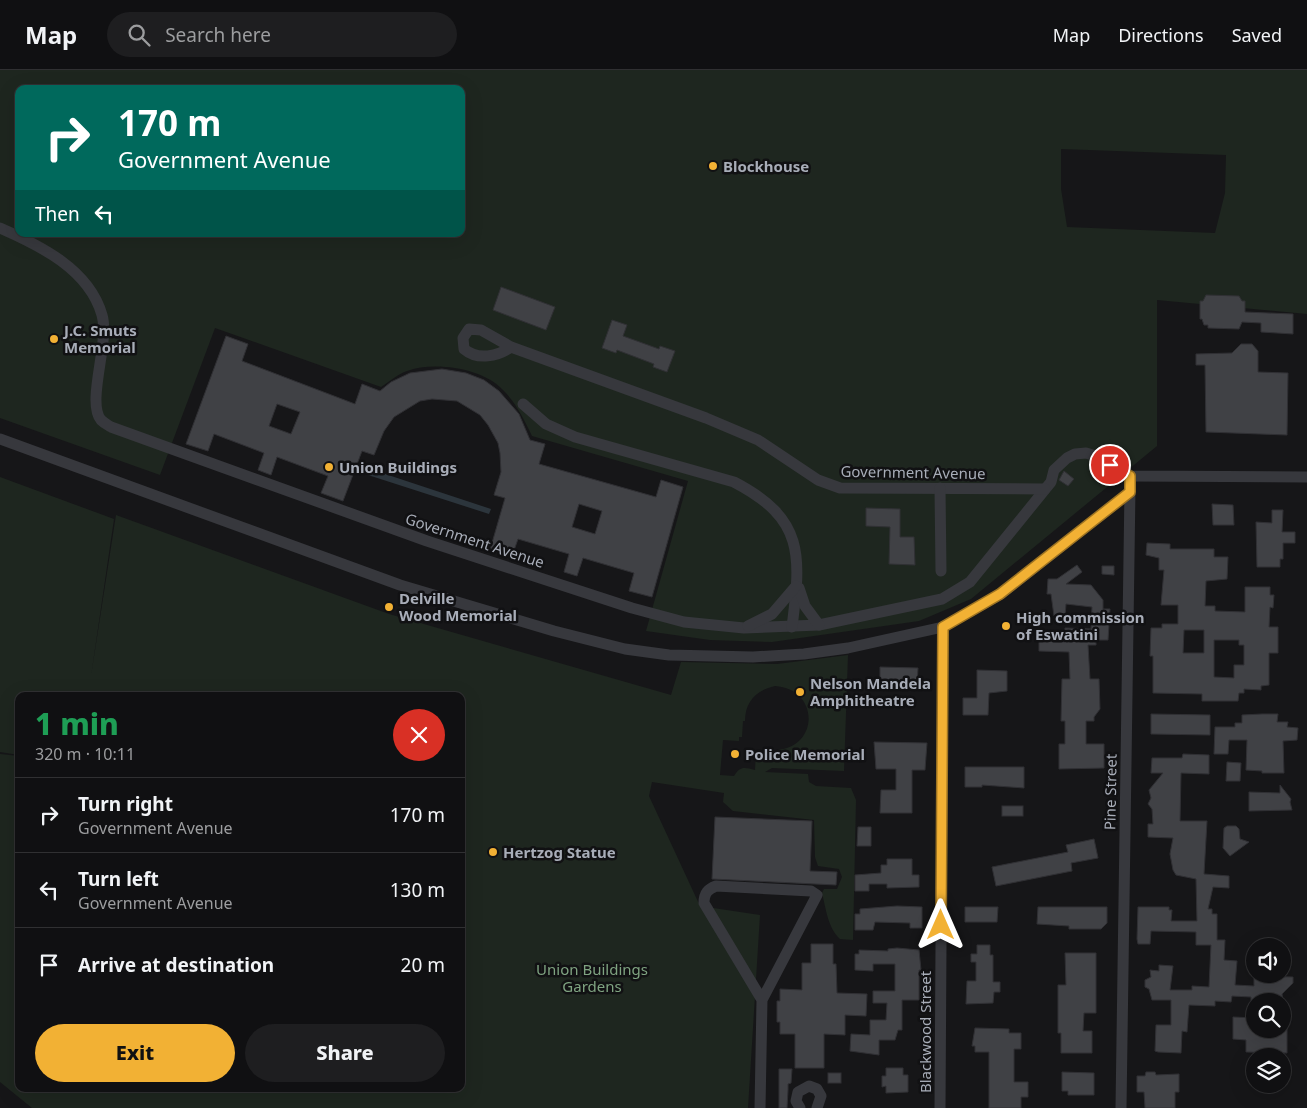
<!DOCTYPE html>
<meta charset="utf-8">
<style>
body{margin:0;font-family:"Noto Sans",sans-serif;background:#1e1e20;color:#f1f3f6;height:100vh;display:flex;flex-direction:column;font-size:19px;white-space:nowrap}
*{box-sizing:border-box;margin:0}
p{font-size:16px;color:#9c9d9f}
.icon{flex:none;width:28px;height:28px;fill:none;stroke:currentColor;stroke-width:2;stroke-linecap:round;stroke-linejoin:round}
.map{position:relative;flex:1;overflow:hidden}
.panel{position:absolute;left:15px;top:622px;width:450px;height:400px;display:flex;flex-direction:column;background:#101012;border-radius:10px;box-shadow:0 5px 20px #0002,0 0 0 1px #303032}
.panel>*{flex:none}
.guide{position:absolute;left:15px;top:15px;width:450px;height:152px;border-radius:10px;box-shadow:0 5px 20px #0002,0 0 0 1px #303032;background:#00695c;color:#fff;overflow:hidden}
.tools{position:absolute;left:1246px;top:868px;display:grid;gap:10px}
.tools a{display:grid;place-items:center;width:45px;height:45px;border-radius:50%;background:#101012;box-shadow:0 5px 20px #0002,0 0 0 1px #303032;font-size:25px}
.pin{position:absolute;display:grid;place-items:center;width:42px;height:42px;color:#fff;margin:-21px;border:2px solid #fff;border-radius:50%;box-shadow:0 1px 5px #0007}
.me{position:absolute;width:55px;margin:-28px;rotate:0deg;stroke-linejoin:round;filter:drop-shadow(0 0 4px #0008)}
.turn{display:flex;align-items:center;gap:18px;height:105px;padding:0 20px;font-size:22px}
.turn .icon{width:65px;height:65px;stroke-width:2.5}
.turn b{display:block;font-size:35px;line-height:42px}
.then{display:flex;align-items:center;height:48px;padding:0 20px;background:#0003;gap:10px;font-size:19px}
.round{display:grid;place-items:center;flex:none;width:52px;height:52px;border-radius:26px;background:#1e1e20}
.overview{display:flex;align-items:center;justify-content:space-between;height:85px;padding:0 20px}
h1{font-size:30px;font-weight:800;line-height:38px;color:#1e9e55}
.button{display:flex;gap:10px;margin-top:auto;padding:10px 20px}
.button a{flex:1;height:58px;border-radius:30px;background:#f2b134;color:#111;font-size:20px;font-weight:800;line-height:58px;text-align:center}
.button a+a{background:#1e1e20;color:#f1f3f6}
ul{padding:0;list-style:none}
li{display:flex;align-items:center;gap:15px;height:75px;padding:0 20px;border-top:1px solid #303032}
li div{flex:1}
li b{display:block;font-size:19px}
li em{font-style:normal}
header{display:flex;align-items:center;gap:30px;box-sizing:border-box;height:70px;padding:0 25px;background:#101012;border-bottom:1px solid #303032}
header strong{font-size:24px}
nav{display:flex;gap:28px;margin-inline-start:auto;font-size:18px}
.search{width:350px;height:45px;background:#1e1e20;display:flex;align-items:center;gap:12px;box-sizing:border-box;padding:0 18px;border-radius:28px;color:#9c9d9f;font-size:19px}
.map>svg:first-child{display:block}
.green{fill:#1e261f;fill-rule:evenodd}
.water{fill:#2c353c}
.building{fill:#404145;stroke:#303034;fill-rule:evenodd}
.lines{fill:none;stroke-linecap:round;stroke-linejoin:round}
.street{stroke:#37383d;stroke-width:11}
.route-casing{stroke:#9d7322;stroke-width:12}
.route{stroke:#f2b134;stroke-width:9}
.poi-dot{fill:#f2b134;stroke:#111113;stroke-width:2}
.labels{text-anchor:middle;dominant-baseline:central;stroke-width:5;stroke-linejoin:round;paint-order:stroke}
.poi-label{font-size:15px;font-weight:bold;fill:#a8adb8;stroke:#111113;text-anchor:start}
.street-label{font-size:15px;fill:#a8adb8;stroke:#111113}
.park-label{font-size:15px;fill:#7fa381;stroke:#111113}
</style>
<header>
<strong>Map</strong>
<div class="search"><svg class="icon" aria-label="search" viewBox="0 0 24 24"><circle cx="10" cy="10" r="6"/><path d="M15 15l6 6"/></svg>Search here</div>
<nav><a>Map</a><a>Directions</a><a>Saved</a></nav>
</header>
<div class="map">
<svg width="1307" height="1038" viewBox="0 0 1307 1038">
<rect width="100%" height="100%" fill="#161618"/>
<!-- green -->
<g class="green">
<path d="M0,0H1307V244L1157,230V376L971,529L919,551L772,572L710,570L646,561L688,411L532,366C524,349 516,333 503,320C483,298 434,291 407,301C398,304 389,312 381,317L215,258L160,405L0,348ZM19,19H461V164H19ZM1061,79L1226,85L1225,123L1215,163L1067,157L1061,119Z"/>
<path d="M0,407L114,449L91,606L116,445L389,544L671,625L681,592L777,594L848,585L844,701L772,698L765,702L808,704L809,712L816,716L851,718L856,730L853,870L840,869C828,858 826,839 822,823L824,819H837L842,807L839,799L818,796L815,787L814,750L733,741L723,732L724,723L652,712L649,726L700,836L760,845L748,1038H32L0,1012V684L19,686V1019H461V626H19V685L0,682ZM775,616C819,619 820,676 777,680V684L756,683L755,700C744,697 740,696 734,706L720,705L723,670L739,671V667H742L743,651H745C745,631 757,620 775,616Z"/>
</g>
<!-- water -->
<path class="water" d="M370,399L491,439L489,444L368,405Z"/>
<!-- building -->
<g class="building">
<path d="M501,217L555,237L546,260L493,240Z"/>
<path d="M1206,225L1239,226L1242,231H1245V242L1293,244V264L1261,262V253L1242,252L1239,259L1208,258V255H1204L1202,249H1200V231H1203Z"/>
<path d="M612,250L627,255L623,266L659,279L660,276L675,281L667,302L653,297L654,294L617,280L616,283L602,278Z"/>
<path d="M226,266L248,274L242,291L355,334L362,314L380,321L391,312L410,303L442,299L466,303L484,310L499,321L519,344L530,370L545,374L539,394L656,427L661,410L683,417L652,527L629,521L634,503L583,488L577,506L564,502L569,484L518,469L512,486L490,480L505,428L494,425L501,402L500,383L498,373L488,355L480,345L457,331L432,329L420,331L394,347L384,361L374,385L362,381L343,431L321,423L328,406L277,387L271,405L258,400L264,383L214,364L208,381L186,374ZM277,334L300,342L291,364L269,356ZM579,434L602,441L595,464L572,457Z"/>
<path d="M1241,274H1252L1258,281V302L1288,303L1287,365L1206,362L1205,295H1196V284L1232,283Z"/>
<path d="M1064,401L1074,409L1068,416L1059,410Z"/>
<path d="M1212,434L1233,435L1234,455H1213Z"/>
<path d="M866,438L900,439V467H914L915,495L889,494L890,457L866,456Z"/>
<path d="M1272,440H1283L1282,462H1295V473H1283V489H1280V497H1257L1256,452L1272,453Z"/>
<path d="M1147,473L1170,474V479H1214V487H1228L1227,509L1206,511L1205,536H1215V541L1245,542V517H1270V525H1274L1273,538L1270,537L1269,557H1278V583H1269V615L1261,616V620L1244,619V623H1239L1238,631H1202V624L1153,623V586H1150L1151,558H1162V554H1178V535H1161L1164,500H1159V488L1146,485ZM1184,560H1204V583H1183ZM1214,570H1239V575H1244V595H1234V608L1214,607Z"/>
<path d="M1077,495L1082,502L1066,514L1091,515L1103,530V539H1110L1108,570H1096V575H1088L1090,609H1099L1100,639L1094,647V651H1086V674H1104V698L1059,699V674H1065V651H1061L1062,609H1070L1069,582L1039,581V571L1065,572V558L1091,559L1092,537L1066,534L1065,546H1054L1051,524H1047L1048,509H1057Z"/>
<path d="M1102,496H1114V505L1102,504Z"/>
<path d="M880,597L918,598L917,614H909V616L880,614Z"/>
<path d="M977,600L1007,601V621L989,623L988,645H963V628H977Z"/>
<path d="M1151,644L1210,645V665L1151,664Z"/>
<path d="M1262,644H1278L1277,652H1288L1287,657L1298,658L1297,670L1283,671L1284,703H1262V701L1246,700L1247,670H1229L1228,684H1214L1215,657H1235V653H1242V645Z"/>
<path d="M874,672L927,673L925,700H912V743H880L881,720H896V699H876Z"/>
<path d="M1183,684L1209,685V704L1181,703L1180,751H1207L1204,804L1229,806V818L1213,817L1208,839H1212V844H1217V870H1225L1224,890L1237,891L1235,915L1254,916V906L1293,907V913L1282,924L1283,931H1251V927L1232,926L1231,932L1215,931V936L1189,935L1187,962L1182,961L1181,983L1158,982L1155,981L1156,955H1171V930H1152L1149,919L1145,917V910L1151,907L1150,900L1159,901V895L1173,896L1170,920H1192V916L1209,917L1211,875H1196V862L1151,861L1150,874H1138L1137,869L1138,837H1169V840H1172L1171,851H1197L1196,809L1176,805L1173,800L1170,784L1173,768L1148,767V754H1153L1152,739L1148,734L1151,728L1149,720L1163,703H1151L1152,688H1182Z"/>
<path d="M1227,692L1241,693L1240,711H1226Z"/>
<path d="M965,697H1024V718L982,715V717H965Z"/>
<path d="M1280,715L1291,729L1290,732L1292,740L1249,741V722L1280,723Z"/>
<rect x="1002" y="736" width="21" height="10"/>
<path d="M715,747L812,751L810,801L837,802L836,815L712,809Z"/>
<path d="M1227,756H1236L1239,759L1240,769L1249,772L1230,786L1223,778L1224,758Z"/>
<path d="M858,757H871V776H857Z"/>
<path d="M1094,769L1098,788L1071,793L1072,801L996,816L992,797L1068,782L1066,775Z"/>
<path d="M887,789H912V805H919V817L887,818V814H869V821H855V805L881,803V795H887Z"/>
<path d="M897,836L922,837V858H910V853L875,852L873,860H855V844H860V839Z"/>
<path d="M965,837H998L997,852H965Z"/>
<path d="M1038,837H1107V853L1101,859H1069V856L1037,854Z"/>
<path d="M811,874H833V894H836L837,923L867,924L866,946L845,945V965L824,964V998H795V964H780V952H777V931H780V919L802,920V893H811Z"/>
<path d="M977,875H990V885H993V912H1000V922H994L993,933L966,934L967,911H976V892H971V884H977Z"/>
<path d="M897,878L919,880L921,900H919V930H902V960H898L895,970H879V985L850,981L851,964L870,965V950H886L887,933H873V921H895V894H873V901L855,900V884H859V880L888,881V879Z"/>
<path d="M1065,883H1096V943H1084L1083,961H1092V983H1061V963H1058V915H1066Z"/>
<path d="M1233,947L1255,948V959H1287V983L1246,982V970L1233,969Z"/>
<path d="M975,958L1009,959V963H1021V979H1014V1012H1028V1027H1021V1038H989V982H975V976H972Z"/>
<path d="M886,998H903V1005H908V1022L886,1023V1016L882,1017V1006H886Z"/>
<path d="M779,999H792L791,1013L788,1014V1020L787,1038H779Z"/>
<path d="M1062,1002L1094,1003V1025H1068V1021H1062Z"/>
<path d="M1146,1002H1155L1156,1005L1179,1004V1022H1175V1038H1145L1144,1022H1137V1006H1145Z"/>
<rect x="828" y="1003" width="13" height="10"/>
</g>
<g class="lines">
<!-- street -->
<g class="street">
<path d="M0,158C39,175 89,199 102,245C110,272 86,332 101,350C104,353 108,355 111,357L427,471L632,538L684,552L744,558L819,555L942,529L970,512L1051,412L1054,400L1067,388L1075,384L1086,383L1096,386L1130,406L1307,407"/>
<path d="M511,277C498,286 478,291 464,279L463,268L469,259L481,260L511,277L706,348L758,370L818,410L840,418L1045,419"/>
<path d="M523,334L546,354L575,367L734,412C805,449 801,485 792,557"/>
<path d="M0,369L400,515L554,561L625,579L669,585L753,587L804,584L848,578L943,557L1001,524L1130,422"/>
<path d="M940,418L941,501"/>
<path d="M799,518L805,536L819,555"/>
<path d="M748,556L772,544L796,516"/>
<path d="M760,1038L762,930L817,825L811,821L716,816C708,819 704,823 704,833L762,930"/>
<path d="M800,1038L796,1031L798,1022L809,1016L817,1019L821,1026L817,1038"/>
<path d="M940,1038L943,557"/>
<path d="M1121,1038L1130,418"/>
</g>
</g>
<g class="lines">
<!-- route casing -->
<g class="route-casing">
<path id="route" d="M941,855L943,557L1000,524L1130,422V406L1110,395"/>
</g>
<!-- route -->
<use href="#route" class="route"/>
</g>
<!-- markers -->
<g class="poi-dot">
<circle cx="713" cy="96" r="5"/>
<circle cx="54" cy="269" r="5"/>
<circle cx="329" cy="397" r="5"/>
<circle cx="389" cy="537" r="5"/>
<circle cx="1006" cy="556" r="5"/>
<circle cx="800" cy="622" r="5"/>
<circle cx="735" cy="684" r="5"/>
<circle cx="493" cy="782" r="5"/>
</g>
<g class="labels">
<!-- poi labels -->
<g class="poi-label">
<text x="723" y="96">Blockhouse</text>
<text x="64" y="260">J.C. Smuts<tspan x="64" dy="17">Memorial</tspan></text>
<text x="339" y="397">Union Buildings</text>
<text x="399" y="528">Delville<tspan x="399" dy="17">Wood Memorial</tspan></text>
<text x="1016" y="547">High commission<tspan x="1016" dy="17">of Eswatini</tspan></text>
<text x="810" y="613">Nelson Mandela<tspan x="810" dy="17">Amphitheatre</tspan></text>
<text x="745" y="684">Police Memorial</text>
<text x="503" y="782">Hertzog Statue</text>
</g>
<!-- street labels -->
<g class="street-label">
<text transform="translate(913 402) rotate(1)">Government Avenue</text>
<text transform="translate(475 470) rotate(18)">Government Avenue</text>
<text transform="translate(1110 722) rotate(-89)">Pine Street</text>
<text transform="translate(925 962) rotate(-90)">Blackwood Street</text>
</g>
<!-- park labels -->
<g class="park-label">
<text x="592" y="899">Union Buildings<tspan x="592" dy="17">Gardens</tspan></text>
</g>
</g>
</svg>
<div class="tools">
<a><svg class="icon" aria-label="sound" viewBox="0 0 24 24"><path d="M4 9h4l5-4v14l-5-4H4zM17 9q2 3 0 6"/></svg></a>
<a><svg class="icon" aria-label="search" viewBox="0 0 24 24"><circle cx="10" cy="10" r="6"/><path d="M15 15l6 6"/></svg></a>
<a><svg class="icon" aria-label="layers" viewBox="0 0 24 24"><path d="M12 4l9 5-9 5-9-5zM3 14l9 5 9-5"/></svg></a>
</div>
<div class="pin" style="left:1110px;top:395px;background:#d93025"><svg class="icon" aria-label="arrive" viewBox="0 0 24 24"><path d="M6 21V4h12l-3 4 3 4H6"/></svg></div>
<svg class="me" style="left:941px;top:855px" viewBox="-20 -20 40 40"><path d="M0-17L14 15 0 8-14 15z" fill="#f2b134" stroke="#fff" stroke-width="4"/></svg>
<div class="guide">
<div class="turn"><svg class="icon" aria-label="right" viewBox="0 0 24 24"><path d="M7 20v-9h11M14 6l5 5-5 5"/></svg><div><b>170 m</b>Government Avenue</div></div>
<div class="then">Then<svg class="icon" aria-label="left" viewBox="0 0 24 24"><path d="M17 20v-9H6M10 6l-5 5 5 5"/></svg></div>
</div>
<section class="panel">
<div class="overview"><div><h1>1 min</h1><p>320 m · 10:11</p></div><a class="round" style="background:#d93025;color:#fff"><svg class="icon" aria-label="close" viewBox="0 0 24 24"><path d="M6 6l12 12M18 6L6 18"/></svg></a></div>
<ul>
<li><svg class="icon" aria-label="right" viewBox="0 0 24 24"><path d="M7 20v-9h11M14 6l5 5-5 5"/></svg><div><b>Turn right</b><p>Government Avenue</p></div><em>170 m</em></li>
<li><svg class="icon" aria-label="left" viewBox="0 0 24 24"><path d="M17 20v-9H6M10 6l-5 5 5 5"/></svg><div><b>Turn left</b><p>Government Avenue</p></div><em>130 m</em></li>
<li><svg class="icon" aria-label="arrive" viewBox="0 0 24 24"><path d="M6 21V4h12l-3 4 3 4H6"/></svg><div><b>Arrive at destination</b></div><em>20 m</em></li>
</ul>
<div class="button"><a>Exit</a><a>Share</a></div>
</section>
</div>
